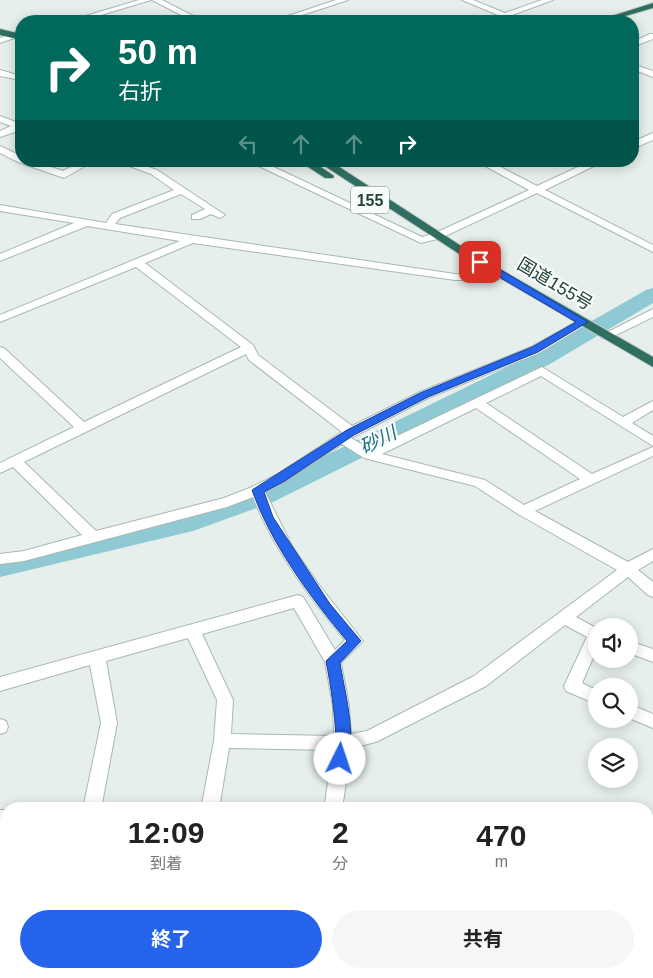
<!DOCTYPE html>
<html lang="ja">
<meta charset="utf-8">
<style>
body{margin:0;font-family:Helvetica,"Noto Sans JP",sans-serif;background:#f6f6f6;color:#222;height:100vh;display:flex;flex-direction:column;font-size:19px;white-space:nowrap}
*{box-sizing:border-box;margin:0}
p{font-size:16px;color:#767676}
.icon{flex:none;width:28px;height:28px;fill:none;stroke:currentColor;stroke-width:2;stroke-linecap:round;stroke-linejoin:round}
.map{position:relative;flex:1;overflow:hidden}
.details{position:absolute;left:0px;top:802px;width:654px;height:176px;display:flex;flex-direction:column;background:#fff;border-radius:20px 20px 0 0;box-shadow:0 2px 12px #0003}
.details>*{flex:none}
.banner{position:absolute;left:15px;top:15px;width:624px;height:152px;border-radius:20px;box-shadow:0 2px 12px #0003;background:#00695c;color:#fff;overflow:hidden}
.controls{position:absolute;left:588px;top:618px;display:grid;gap:10px}
.controls a{display:grid;place-items:center;width:50px;height:50px;border-radius:50%;background:#fff;box-shadow:0 2px 12px #0003;font-size:25px}
.pin{position:absolute;display:grid;place-items:center;width:42px;height:42px;color:#fff;margin:-21px;border-radius:10px;box-shadow:0 2px 8px #0006}
.me{position:absolute;width:55px;margin:-28px;rotate:4deg;stroke-linejoin:round;filter:drop-shadow(0 0 4px #0008)}
.turn{display:flex;align-items:center;gap:18px;height:105px;padding:0 20px;font-size:22px}
.turn .icon{width:65px;height:65px;stroke-width:2.5}
.turn b{display:block;font-size:35px;line-height:42px}
.lanes{display:flex;align-items:center;height:48px;padding:0 20px;background:#0003;justify-content:center;gap:25px;direction:ltr}
.lanes .off{opacity:.35}
.eta{display:flex;justify-content:space-evenly;align-items:center;height:85px;text-align:center}
.eta b{font-size:30px;font-weight:700;line-height:35px}
.action{display:flex;gap:10px;margin-top:auto;padding:10px 20px}
.action a{flex:1;height:58px;border-radius:30px;background:#2563eb;color:#fff;font-size:20px;font-weight:700;line-height:58px;text-align:center}
.action a+a{background:#f6f6f6;color:#222}
.map>svg:first-child{display:block}
.lines{fill:none;stroke-linecap:round;stroke-linejoin:round}
.river{fill:#8ec9d4;fill-rule:evenodd}
.minor-casing{stroke:#a8b8b2;stroke-width:2}
.highway-casing{stroke:#c2cac8;stroke-width:2}
.minor{fill:#fff;fill-rule:evenodd}
.highway{fill:#2f6f62;fill-rule:evenodd}
.route{fill:#2563eb;stroke:#184099}
.labels{text-anchor:middle;dominant-baseline:central;stroke-width:4.5;stroke-linejoin:round;paint-order:stroke}
.shield{fill:#f7fbf9;stroke:#637a73;stroke-width:1}
.shield-label{font-size:16px;font-weight:bold;fill:#24423a}
.street-label{font-size:18px;fill:#24423a;stroke:#f7fbf9}
.water-label{font-size:19px;font-style:italic;fill:#1c6f80;stroke:#f7fbf9}
</style>
<div class="map">
<svg width="653" height="978" viewBox="0 0 653 978">
<rect width="100%" height="100%" fill="#e6efeb"/>
<g class="lines">
<!-- river -->
<path class="river" d="M653,288V303L550,364L273,502L193,531L0,577V557L188,514L255,490L534,354L646,290Z"/>
<!-- minor casing -->
<g class="minor-casing">
<g id="minor">
<path d="M139,0H151L81,21H69Z"/>
<path d="M152,0H162L203,21H193Z"/>
<path d="M336,0H348L284,21H273Z"/>
<path d="M462,0H473L505,13L542,0H553L512,15L524,21H514L505,18L485,21L498,15Z"/>
<path d="M13,34L20,36L0,43V38Z"/>
<path d="M650,34H653V39L632,47V42Z"/>
<path d="M632,64L653,71V77L632,69Z"/>
<path d="M0,70L21,76V80L0,76Z"/>
<path d="M0,116L21,124V130L0,137V131L11,126L0,122Z"/>
<path d="M653,133V140L632,149V142Z"/>
<path d="M0,146L21,156V161H34L63,171L82,161H94L64,178L18,162L0,153Z"/>
<path d="M116,161H131L157,170L225,215L220,218L211,214L200,219H192V215L205,209L181,194L120,218L115,224L455,274H509V278L505,279L455,280L193,243L145,263L253,345L258,355L352,426L420,392L531,347L579,320H587V324L539,353L428,398L351,438L370,449L542,367L623,417L653,401V410L632,423L653,436V446L541,376L486,403L592,474L653,447V456L535,511L628,562L653,549V561L638,570L653,582V597L648,595L628,577L576,617L596,628V651L582,683L596,690V704L566,691L564,686L587,637L565,625L486,686L376,742L351,748L342,809H324L333,750L229,748L219,809H201L214,741L217,700L188,638L106,661L117,723L101,809H83L101,723L90,665L0,691V677L298,595L303,597L335,650L345,640C309,597 274,550 253,497L227,507L24,561L0,564V554L24,551L82,535L13,467L0,473V463L74,427L0,358V347L4,348L84,422L241,347L136,267L0,322V315L180,241L87,226L0,261V254L74,223L0,211V205L106,223L112,214L174,190L151,174ZM246,354L249,360L342,432L276,475L252,487L224,498L96,531L24,462ZM476,408L580,479L524,505L485,480L382,454ZM342,444L364,458L475,486L518,514L617,570L474,676L367,731L351,734L349,706L341,663L363,641L319,585L292,546L265,492L286,481ZM294,608L325,662L333,706L334,736L231,734L233,700L202,634Z"/>
<path d="M248,161H261L422,237L433,234L529,190L476,161H489L537,186L591,161H604L545,190L653,245V252L537,193L441,238L421,243Z"/>
<path d="M330,161H344L332,167H326V163Z"/>
<path d="M653,309V317L610,338H602L600,336Z"/>
<path d="M629,641L653,649V662L629,653Z"/>
<path d="M629,704L653,714V728L629,718Z"/>
<path d="M0,719L6,721L8,727L6,732L0,734Z"/>
<rect x="0" y="810" width="6" height="16"/>
<path d="M0,954L6,956V972L13,973L6,976L0,974Z"/>
<path d="M26,972H69L71,978H29Z"/>
<path d="M190,972H210L208,978H188Z"/>
<path d="M276,972H296L294,978H274Z"/>
<path d="M503,972H529L531,978H506Z"/>
<path d="M574,972H594L592,978H572Z"/>
</g>
</g>
<!-- highway casing -->
<g class="highway-casing">
<g id="highway">
<path d="M653,3V8L608,21H596Z"/>
<path d="M0,29L21,34V40L0,35Z"/>
<path d="M299,161H312L334,176L333,178H325Z"/>
<path d="M317,161H330L472,253L653,357V367L464,257Z"/>
</g>
</g>
<!-- minor -->
<use href="#minor" class="minor"/>
<!-- highway -->
<use href="#highway" class="highway"/>
</g>
<!-- route -->
<path class="route" d="M477,260H484L588,322L538,352L428,397L354,435L285,481L264,492L273,517L330,604L361,641L340,663C344,689 358,739 346,764L340,765L335,764C332,756 336,748 336,740C335,713 331,687 326,661L347,641C310,597 271,544 252,490L347,430L420,393L532,347L576,322L477,264Z"/>
<g class="labels">
<!-- shield labels -->
<rect class="shield" x="351" y="186.5" width="38" height="27" rx="4"/>
<g class="shield-label">
<text x="370" y="200">155</text>
</g>
<!-- street labels -->
<g class="street-label">
<text transform="translate(555 284) rotate(31)">国道155号</text>
</g>
<!-- water labels -->
<g class="water-label">
<text transform="translate(378 440) rotate(-26)">砂川</text>
</g>
</g>
</svg>
<div class="controls">
<a><svg class="icon" aria-label="sound" viewBox="0 0 24 24"><path d="M4 9h4l5-4v14l-5-4H4zM17 9q2 3 0 6"/></svg></a>
<a><svg class="icon" aria-label="search" viewBox="0 0 24 24"><circle cx="10" cy="10" r="6"/><path d="M15 15l6 6"/></svg></a>
<a><svg class="icon" aria-label="layers" viewBox="0 0 24 24"><path d="M12 4l9 5-9 5-9-5zM3 14l9 5 9-5"/></svg></a>
</div>
<div class="pin" style="left:480px;top:262px;background:#d93025"><svg class="icon" aria-label="arrive" viewBox="0 0 24 24"><path d="M6 21V4h12l-3 4 3 4H6"/></svg></div>
<svg class="me" style="left:340px;top:759px" viewBox="-20 -20 40 40"><circle r="19" fill="#fff"/><path d="M0-13L10 11 0 6-10 11z" fill="#2563eb"/></svg>
<div class="banner">
<div class="turn"><svg class="icon" aria-label="right" viewBox="0 0 24 24"><path d="M7 20v-9h11M14 6l5 5-5 5"/></svg><div><b>50 m</b>右折</div></div>
<div class="lanes"><svg class="icon off" aria-label="left" viewBox="0 0 24 24"><path d="M17 20v-9H6M10 6l-5 5 5 5"/></svg><svg class="icon off" aria-label="ahead" viewBox="0 0 24 24"><path d="M12 20V5M6 11l6-6 6 6"/></svg><svg class="icon off" aria-label="ahead" viewBox="0 0 24 24"><path d="M12 20V5M6 11l6-6 6 6"/></svg><svg class="icon" aria-label="right" viewBox="0 0 24 24"><path d="M7 20v-9h11M14 6l5 5-5 5"/></svg></div>
</div>
<section class="details">
<div class="eta">
<div><b>12:09</b><p>到着</p></div>
<div><b>2</b><p>分</p></div>
<div><b>470</b><p>m</p></div>
</div>
<div class="action"><a>終了</a><a>共有</a></div>
</section>
</div>
